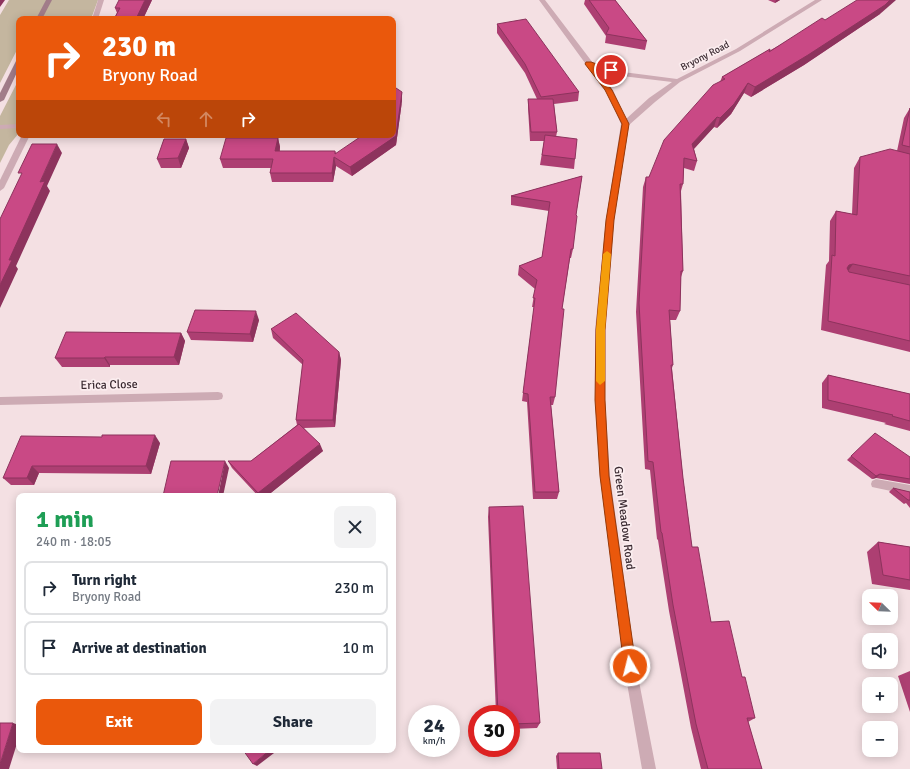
<!DOCTYPE html>
<meta charset="utf-8">
<style>
body{margin:0;font-family:Signika,sans-serif;background:#f2f2f3;color:#1f2937;height:100vh;display:flex;flex-direction:column;font-size:15px;white-space:nowrap}
*{box-sizing:border-box;margin:0}
p{font-size:13px;color:#747a83}
.icon{flex:none;width:22px;height:22px;fill:none;stroke:currentColor;stroke-width:2;stroke-linecap:round;stroke-linejoin:round}
.map{position:relative;flex:1;overflow:hidden}
.panel{position:absolute;left:16px;top:493px;width:380px;height:260px;display:flex;flex-direction:column;background:#fff;border-radius:8px;box-shadow:0 2px 10px #0003}
.panel>*{flex:none}
.guide{position:absolute;left:16px;top:16px;width:380px;height:122px;border-radius:8px;box-shadow:0 2px 10px #0003;background:#ea580c;color:#fff;overflow:hidden}
.needle{width:26px;rotate:293deg}
.controls{position:absolute;left:862px;top:589px;display:grid;gap:8px}
.controls a{display:grid;place-items:center;width:36px;height:36px;border-radius:8px;background:#fff;box-shadow:0 2px 10px #0003;font-size:20px}
.speed{position:absolute;left:408px;top:705px;display:flex;gap:8px;font-size:20px;font-weight:700;text-align:center}
.speed>*{display:grid;place-content:center;width:52px;height:52px;border-radius:50%;background:#fff;box-shadow:0 2px 10px #0003;line-height:1}
.speed small{font-size:10px;font-weight:400}
.speed .limit{border:6px solid #d22;background:#fff;color:#111}
.pin{position:absolute;display:grid;place-items:center;width:34px;height:34px;color:#fff;margin:-17px;border:2px solid #fff;border-radius:50%;box-shadow:0 1px 4px #0007}
.me{position:absolute;width:44px;margin:-22px;rotate:352deg;stroke-linejoin:round;filter:drop-shadow(0 0 3px #0008)}
.turn{display:flex;align-items:center;gap:14px;height:84px;padding:0 20px;font-size:18px}
.turn .icon{width:52px;height:52px;stroke-width:2.5}
.turn b{display:block;font-size:28px;line-height:34px}
.lanes{display:flex;align-items:center;height:38px;padding:0 20px;background:#0003;justify-content:center;gap:20px;direction:ltr}
.lanes .off{opacity:.35}
.round{display:grid;place-items:center;flex:none;width:42px;height:42px;border-radius:8px;background:#f2f2f3}
.overview{display:flex;align-items:center;justify-content:space-between;height:68px;padding:0 20px}
h1{font-size:24px;font-weight:700;line-height:30px;color:#1e9e55}
.button{display:flex;gap:8px;margin-top:auto;padding:8px 20px}
.button a{flex:1;height:46px;border-radius:8px;background:#ea580c;color:#fff;font-size:16px;font-weight:700;line-height:46px;text-align:center}
.button a+a{background:#f2f2f3;color:#1f2937}
ul{padding:0;list-style:none}
li{display:flex;align-items:center;gap:12px;height:54px;margin:0 8px 6px;padding:0 12px;border:2px solid #e0e1e3;border-radius:8px}
li div{flex:1}
li b{display:block;font-size:15px}
li em{font-style:normal}
.map>svg:first-child{display:block}
.green{fill:#c4b69f}
.lines{fill:none;stroke-linecap:round;stroke-linejoin:round}
.lane{fill:#cdabb4;fill-rule:evenodd}
.street{fill:#cdabb4;fill-rule:evenodd}
.secondary{fill:#a17c89;fill-rule:evenodd}
.wall{fill:#ad3f72}
.shaded-wall{fill:#8d335d}
.building{fill:#c94985;stroke:#8d335d}
.route{fill:#ea580c;stroke:#983908}
.slow{fill:#f59e0b}
.labels{text-anchor:middle;dominant-baseline:central;stroke-width:3.5;stroke-linejoin:round;paint-order:stroke}
.far-street-label{font-size:10px;fill:#3a2a31;stroke:#fbedef}
.street-label{font-size:12px;fill:#3a2a31;stroke:#fbedef}
</style>
<div class="map">
<svg width="910" height="769" viewBox="0 0 910 769">
<rect width="100%" height="100%" fill="#f4e0e3"/>
<!-- green -->
<g class="green">
<path d="M9,0H98L91,19H19V46L0,83V15Z"/>
<path d="M19,79V133L9,145L0,163V116Z"/>
</g>
<g class="lines">
<!-- lane -->
<g class="lane">
<path d="M98,0H104L98,19H92Z"/>
<path d="M22,135H30L4,188L0,191V180Z"/>
<path d="M876,479L910,485V495L872,487L871,484L872,481Z"/>
</g>
<!-- street -->
<g class="street">
<path d="M539,0H545L593,63L623,72L677,79L736,49L815,0H822L740,51L680,82L655,102L629,125L614,220L605,330V400L610,476L636,666L656,769H642L624,666L600,476L595,400V330L606,220L621,124L606,90L588,66L586,65L585,63ZM597,69L622,76L672,82L649,98L626,119L613,90Z"/>
<path d="M19,124V128L0,129V125Z"/>
<path d="M218,392L222,393L223,396L222,399L218,400L0,405V397Z"/>
</g>
<!-- secondary -->
<g class="secondary">
<path d="M46,0H52L42,19H36Z"/>
<path d="M19,59V68L4,100L0,102V93L16,61Z"/>
</g>
</g>
<!-- wall -->
<g class="wall">
<path d="M152,0L143,19H114L117,13L115,8Z"/>
<path d="M585,0H615L647,41L645,50L605,43L606,36L584,4Z"/>
<path d="M768,0H780L775,3Z"/>
<path d="M880,14L804,65L751,97L744,93L731,114L717,128L714,127L694,149L697,161L694,171L684,168L683,184L681,191L683,271L681,277L680,311L676,320H670L673,365L672,368L683,478L692,547L711,622L742,677L755,718L748,722L762,769H701L691,728L669,611L658,540L657,539L650,470L645,469L636,312L643,187L646,177H649L720,82L722,77L770,49L769,51L825,20Z"/>
<path d="M497,24L579,92L578,101L554,104L557,132L556,137L575,159L574,169L540,165L544,141H530L528,108V99H537L525,73L497,33Z"/>
<path d="M402,101L396,145L352,176L336,166L333,182H272L270,173L271,168H223L220,159L278,138L280,147V151H335L336,153L393,135Z"/>
<path d="M910,108V352L821,330L826,265L829,261L830,221L836,211L852,214L854,168L860,157L897,151L904,118Z"/>
<path d="M186,139L189,148L181,168H161L157,159Z"/>
<path d="M582,176L576,215L573,249L571,258H570L562,309L555,397L553,405H551L559,492L557,499H533L527,402L522,401L534,307H532L535,289L518,275L519,266L542,257L549,211L511,205V196Z"/>
<path d="M259,320L253,342L191,340L187,332Z"/>
<path d="M271,329L339,352L341,360L335,427L304,428L323,451L267,496H258L232,468L228,461H251L297,425L296,420L303,365L273,338Z"/>
<path d="M181,333L185,341L179,365H110V367H62L55,358Z"/>
<path d="M828,375L910,394V431L884,424L886,423L822,408V383Z"/>
<path d="M102,437L160,443L151,474L39,473L34,485H11L3,478Z"/>
<path d="M851,456L910,457V484L876,478L872,479L847,460Z"/>
<path d="M893,488L910,492V508L906,503L904,504L889,492Z"/>
<path d="M489,507L540,723L537,728L511,729V714H496L488,517Z"/>
<path d="M878,542L910,547V590L872,584L867,552Z"/>
<path d="M910,671V712L898,676Z"/>
<path d="M558,753L602,769H557L556,756Z"/>
</g>
<!-- shaded-wall -->
<g class="shaded-wall">
<path d="M0,0H5L0,7Z"/>
<path d="M145,0H152L143,19H136Z"/>
<path d="M776,0H780L775,3Z"/>
<path d="M890,0H896L880,14L804,65L751,97L755,87Z"/>
<path d="M748,83L744,93L731,114L717,128L720,118Z"/>
<path d="M402,92V101L396,145L352,176L350,167Z"/>
<path d="M717,117L714,127L689,154L692,144Z"/>
<path d="M278,138L280,147L277,160L275,151Z"/>
<path d="M186,139L189,148L181,168L178,158Z"/>
<path d="M57,144L62,153L47,186L50,191L16,266L18,269L0,308V285L9,260L40,182Z"/>
<path d="M334,157L336,166L333,182L332,173Z"/>
<path d="M853,264L846,274L843,275L849,265Z"/>
<path d="M256,311L259,320L253,342L250,334Z"/>
<path d="M181,333L185,341L179,365L174,357Z"/>
<path d="M339,352L341,360L335,427L333,420Z"/>
<path d="M105,357L110,365V367L104,358Z"/>
<path d="M155,435L160,443L151,474L146,466Z"/>
<path d="M320,444L323,451L267,496H260L258,493Z"/>
<path d="M225,461L229,468L223,496H218Z"/>
<path d="M32,466L39,473L34,485L27,478Z"/>
<path d="M880,474L876,478L872,479L876,476Z"/>
<path d="M13,723L19,725V737L9,769H0V764Z"/>
<path d="M270,750H278L257,766L253,764Z"/>
</g>
<!-- building -->
<g class="building">
<path d="M119,0H145L136,19H114L120,8H115Z"/>
<path d="M589,0H615L647,41L606,34L609,28Z"/>
<path d="M857,0H890L885,5L808,55L755,87L748,83L734,104L720,118L717,117L692,144L697,161L684,158L683,184H680L683,271H681L680,311L669,310L673,365H671L683,478L692,547H698L711,622L729,621L742,677H745L755,718H747L762,769H708L696,724L673,605L662,533L661,532L653,462L648,461L639,303L646,177H649L664,140L713,85L725,79L722,77L770,49L769,52L822,18L825,20Z"/>
<path d="M526,19L579,92L541,97L525,64L497,24Z"/>
<path d="M393,86L402,92L396,136L350,167L334,157L332,173H270L273,159H220L226,138H278L275,151H335V154L363,135H393Z"/>
<path d="M528,99H553L557,132H531Z"/>
<path d="M910,108V147L902,145Z"/>
<path d="M545,135L577,139L575,159L542,155Z"/>
<path d="M164,139H186L178,158L157,159Z"/>
<path d="M32,144H57L40,182L45,181L9,260H12L0,285V219L22,173H18Z"/>
<path d="M890,149L910,154V276L853,264L849,265L847,268L849,272L910,285V341L828,321L832,255L835,256L836,211L857,215L860,157Z"/>
<path d="M582,176L576,215L577,216L573,249H571L562,309H564L555,397H550L559,492H535L528,394L523,393L535,298H533L537,280L519,266L542,257L550,202L511,196Z"/>
<path d="M195,310L256,311L250,334L187,332Z"/>
<path d="M296,313L339,352L333,420H296L303,360L271,329Z"/>
<path d="M66,332L181,333L174,357H105L104,358H55Z"/>
<path d="M828,375L910,394V421L892,416L893,415L828,400Z"/>
<path d="M299,424L320,444L258,493L228,461H251Z"/>
<path d="M875,433L910,457V479L880,474L876,476L851,456Z"/>
<path d="M102,435H155L146,466H32L27,478H3L21,436L102,437Z"/>
<path d="M171,461H225L217,496H163Z"/>
<path d="M893,488L910,492V500H908Z"/>
<path d="M523,506L540,723L511,724V714H498L489,507Z"/>
<path d="M878,542L910,547V580L883,575Z"/>
<path d="M0,723H13L0,764Z"/>
<path d="M243,750H270L253,764Z"/>
<path d="M558,753H600L602,769H559Z"/>
</g>
<!-- route -->
<path class="route" d="M586,62H591L614,70L611,72L594,67L612,90L629,124L614,220L605,330V400L609,476L636,666L634,670L630,672L626,670L624,666L600,476L595,400L596,330L606,220L622,124L605,90L585,64Z"/>
<!-- slow -->
<path class="slow" d="M607,251L611,254L605,330V381L600,385L596,381V330L603,254Z"/>
<g class="labels">
<!-- far-street labels -->
<g class="far-street-label">
<text transform="translate(705 56) rotate(-27)">Bryony Road</text>
</g>
<!-- street labels -->
<g class="street-label">
<text transform="translate(109 385) rotate(-1)">Erica Close</text>
<text transform="translate(624 518) rotate(83)">Green Meadow Road</text>
</g>
</g>
</svg>
<div class="controls">
<a><svg class="needle" viewBox="-14 -14 28 28"><path d="M0-13l5 13h-10z" fill="#e53935"/><path d="M0 13l5-13h-10z" fill="#747a83"/></svg></a>
<a><svg class="icon" aria-label="sound" viewBox="0 0 24 24"><path d="M4 9h4l5-4v14l-5-4H4zM17 9q2 3 0 6"/></svg></a>
<a>+</a>
<a>−</a>
</div>
<div class="speed"><div>24<small>km/h</small></div><div class="limit">30</div></div>
<div class="pin" style="left:611px;top:70px;background:#d93025"><svg class="icon" aria-label="arrive" viewBox="0 0 24 24"><path d="M6 21V4h12l-3 4 3 4H6"/></svg></div>
<svg class="me" style="left:630px;top:666px" viewBox="-20 -20 40 40"><circle r="17" fill="#ea580c" stroke="#fff" stroke-width="3"/><path d="M0-11L8 9 0 5-8 9z" fill="#fff"/></svg>
<div class="guide">
<div class="turn"><svg class="icon" aria-label="right" viewBox="0 0 24 24"><path d="M7 20v-9h11M14 6l5 5-5 5"/></svg><div><b>230 m</b>Bryony Road</div></div>
<div class="lanes"><svg class="icon off" aria-label="left" viewBox="0 0 24 24"><path d="M17 20v-9H6M10 6l-5 5 5 5"/></svg><svg class="icon off" aria-label="ahead" viewBox="0 0 24 24"><path d="M12 20V5M6 11l6-6 6 6"/></svg><svg class="icon" aria-label="right" viewBox="0 0 24 24"><path d="M7 20v-9h11M14 6l5 5-5 5"/></svg></div>
</div>
<section class="panel">
<div class="overview"><div><h1>1 min</h1><p>240 m · 18:05</p></div><a class="round"><svg class="icon" aria-label="close" viewBox="0 0 24 24"><path d="M6 6l12 12M18 6L6 18"/></svg></a></div>
<ul>
<li><svg class="icon" aria-label="right" viewBox="0 0 24 24"><path d="M7 20v-9h11M14 6l5 5-5 5"/></svg><div><b>Turn right</b><p>Bryony Road</p></div><em>230 m</em></li>
<li><svg class="icon" aria-label="arrive" viewBox="0 0 24 24"><path d="M6 21V4h12l-3 4 3 4H6"/></svg><div><b>Arrive at destination</b></div><em>10 m</em></li>
</ul>
<div class="button"><a>Exit</a><a>Share</a></div>
</section>
</div>
